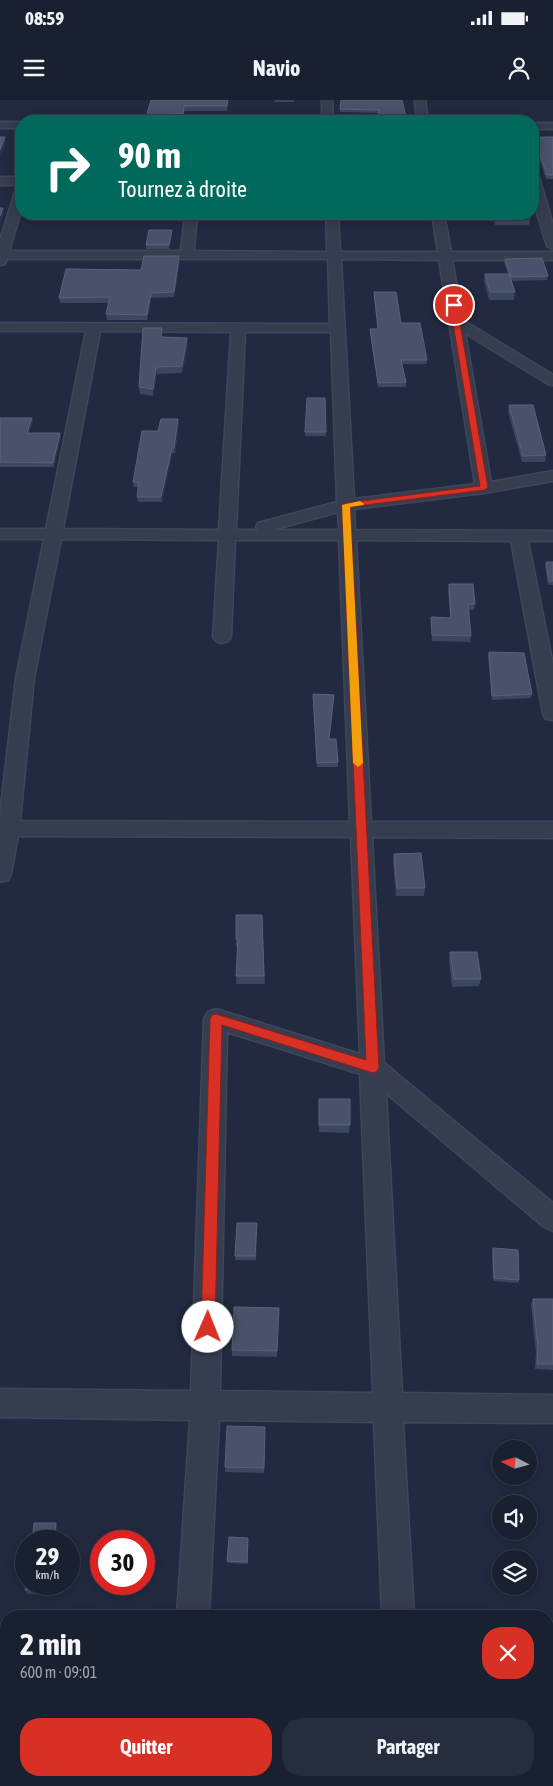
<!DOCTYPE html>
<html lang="fr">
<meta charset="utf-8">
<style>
body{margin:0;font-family:"Asap Condensed",sans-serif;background:#262d3c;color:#f1f3f6;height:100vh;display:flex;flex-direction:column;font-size:19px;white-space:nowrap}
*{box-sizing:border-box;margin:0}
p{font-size:16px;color:#9fa3ab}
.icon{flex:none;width:28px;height:28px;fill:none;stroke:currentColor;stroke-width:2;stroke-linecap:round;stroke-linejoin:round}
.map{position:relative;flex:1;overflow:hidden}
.sheet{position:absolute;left:0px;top:1510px;width:554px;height:176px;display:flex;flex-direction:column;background:#192030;border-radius:20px 20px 0 0;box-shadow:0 2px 12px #0003,0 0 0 1px #373e4c}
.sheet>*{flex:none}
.banner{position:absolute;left:15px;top:15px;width:524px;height:105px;border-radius:20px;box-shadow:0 2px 12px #0003,0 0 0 1px #373e4c;background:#00695c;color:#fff;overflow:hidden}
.needle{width:32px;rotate:276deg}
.tools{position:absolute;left:492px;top:1340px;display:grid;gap:10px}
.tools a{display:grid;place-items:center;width:45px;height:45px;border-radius:50%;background:#192030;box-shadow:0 2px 12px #0003,0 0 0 1px #373e4c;font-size:25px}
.speed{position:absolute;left:15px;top:1430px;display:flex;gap:10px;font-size:25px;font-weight:700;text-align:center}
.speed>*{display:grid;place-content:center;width:65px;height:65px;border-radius:50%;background:#192030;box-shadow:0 2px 12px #0003,0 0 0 1px #373e4c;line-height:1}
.speed small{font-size:12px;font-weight:400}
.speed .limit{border:8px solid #d22;background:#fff;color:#111}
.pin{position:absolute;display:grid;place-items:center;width:42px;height:42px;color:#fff;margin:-21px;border:2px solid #fff;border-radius:50%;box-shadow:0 1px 5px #0007}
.me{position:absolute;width:55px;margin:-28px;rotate:1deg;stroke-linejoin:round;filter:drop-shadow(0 0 4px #0008)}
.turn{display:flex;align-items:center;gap:18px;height:105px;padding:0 20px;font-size:22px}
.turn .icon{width:65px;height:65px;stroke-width:2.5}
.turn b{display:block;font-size:35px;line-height:42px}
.round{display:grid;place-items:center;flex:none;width:52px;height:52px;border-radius:20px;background:#262d3c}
.head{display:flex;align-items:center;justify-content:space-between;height:85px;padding:0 20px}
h1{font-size:30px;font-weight:700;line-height:38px}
.cta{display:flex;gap:10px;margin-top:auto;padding:10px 20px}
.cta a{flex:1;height:58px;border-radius:20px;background:#d93025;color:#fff;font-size:20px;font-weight:700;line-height:58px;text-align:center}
.cta a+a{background:#262d3c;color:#f1f3f6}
.status{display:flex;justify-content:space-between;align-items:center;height:35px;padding:0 25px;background:#192030;direction:ltr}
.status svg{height:14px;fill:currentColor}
header{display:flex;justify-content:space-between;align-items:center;height:65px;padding:0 20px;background:#192030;font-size:22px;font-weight:700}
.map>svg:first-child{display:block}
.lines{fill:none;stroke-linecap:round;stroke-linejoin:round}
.street-casing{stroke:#3f4658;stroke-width:3}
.street{fill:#363d4f;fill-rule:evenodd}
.wall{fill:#3c465e}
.shaded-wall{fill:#2c354d}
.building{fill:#49526a;stroke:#596279}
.route{fill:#d93025;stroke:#8d1f18}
.slow{fill:#f59e0b}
</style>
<div class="status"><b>08:59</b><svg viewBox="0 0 49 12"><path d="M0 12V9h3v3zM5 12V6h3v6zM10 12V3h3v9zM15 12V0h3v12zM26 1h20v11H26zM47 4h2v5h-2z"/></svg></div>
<header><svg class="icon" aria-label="menu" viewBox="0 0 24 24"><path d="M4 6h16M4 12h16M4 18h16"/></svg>Navio<svg class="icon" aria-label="person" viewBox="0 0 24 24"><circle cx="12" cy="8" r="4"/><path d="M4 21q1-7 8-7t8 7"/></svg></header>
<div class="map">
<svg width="553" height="1686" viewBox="0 0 553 1686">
<rect width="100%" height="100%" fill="#212a40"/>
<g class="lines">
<!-- street casing -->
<g class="street-casing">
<g id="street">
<path d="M322,0H332L333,21H322Z"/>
<path d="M415,0H425L428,21H417Z"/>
<rect x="0" y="22" width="21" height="6"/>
<rect x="532" y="23" width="21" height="6"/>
<path d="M532,71L538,74L553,125V150L547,146L532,96Z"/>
<rect x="0" y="77" width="21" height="8"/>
<path d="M21,88V111L9,151H181L185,114H197L194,151L327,152L326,114H338L340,152H438L432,114H444L451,152H553V160H452L463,220L553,275V285L548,284L465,233L491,382L553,371V381L484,393L354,409L355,430L553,431V441H528L553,565V620L546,619L543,614L511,441L356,440L371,722H553V738L372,737L384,963L553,1103V1131L544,1127L386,993L402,1293L553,1295V1323L403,1322L414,1516H382L374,1322L219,1320L209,1516H177L190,1320L0,1317V1289L191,1291L204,919L208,912L216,909L360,954L351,737L18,736L11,774L8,780L0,782V715L16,578L44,439H0V429H46L86,231H0V223L330,224L328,159H7L5,164L0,165V140L15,92ZM341,159L439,160L475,384L354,399ZM100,231L231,232L219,430L63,429ZM245,232H331L337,402L258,423L256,427L258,430H236ZM338,412L339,430H272ZM61,439L219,440L213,537L216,541L222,543L228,541L231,537L235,440H339L350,722L20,721L34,578ZM227,932L360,974L373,1293L220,1291Z"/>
<rect x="167" y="1680" width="34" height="6"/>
</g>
</g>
<!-- street -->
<use href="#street" class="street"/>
</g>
<!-- wall -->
<g class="wall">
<path d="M151,0H228L227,11H184L183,19H175Z"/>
<rect x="275" y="0" width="19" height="2"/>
<path d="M341,0H402L378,13L340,12Z"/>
<path d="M534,37H553V79H546L533,40Z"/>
<path d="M493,114H528L530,118L529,125H495Z"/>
<path d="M172,130V134L169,149H146V145Z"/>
<path d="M505,159L548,176L547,180L511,181L515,192L514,200H489L484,181L485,174H508L504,162Z"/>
<path d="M180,161L174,197L151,198L147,220H107L106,214L109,203H60L59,198L141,170Z"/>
<path d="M374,192L401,223L427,260L426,264H402L406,282V287H378L370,233V229H378L374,196Z"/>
<path d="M163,235V237L188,245L182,273L157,274L153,296L140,294L139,287Z"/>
<path d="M307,298H325L326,336H305Z"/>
<path d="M509,305L546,355L545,362H522L508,312Z"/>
<path d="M0,318H32L33,322L29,333L61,337L54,367H0Z"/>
<path d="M178,319L179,324L175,353H172L162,402H138L137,397L139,387H134L133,382L158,331Z"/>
<path d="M546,462H553V485H548L545,466Z"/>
<path d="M449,484L475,504L474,510H469L471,536L470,542L432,541L431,523V517L450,518L448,490Z"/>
<path d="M489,552L532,594L531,598L492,600L488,556Z"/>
<path d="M313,598L338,662V667H317Z"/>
<path d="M394,754L425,788L424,796H396L393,762Z"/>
<path d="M262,815L265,884H236L238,847H236V839Z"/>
<path d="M450,852L481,879L479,886L452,887L449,860Z"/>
<path d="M319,1006L350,1025L349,1033L319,1032Z"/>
<path d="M257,1123L256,1160H235V1156Z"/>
<path d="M493,1148L519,1180L518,1183L493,1181L492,1152Z"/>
<path d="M533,1199H553V1270L535,1269L536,1253L531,1205Z"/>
<path d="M279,1208L277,1257L232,1256V1250Z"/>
<path d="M265,1327L264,1373L225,1372V1367Z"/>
<path d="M248,1438V1464L228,1463L227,1461Z"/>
<path d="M26,1484H51L50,1495L28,1494L25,1490Z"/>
</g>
<!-- shaded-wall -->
<g class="shaded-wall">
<path d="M5,37L6,43L0,57V50Z"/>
<path d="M3,108L4,113L0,124V116Z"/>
<path d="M172,130V134L169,149V145Z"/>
<path d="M179,156L180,161L174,197V192Z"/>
<path d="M151,193V198L147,220V215Z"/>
<path d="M187,238L188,245L182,273V266Z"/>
<path d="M156,267L157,274L153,296V289Z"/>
<path d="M32,318L33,322L28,337L27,333Z"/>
<path d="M178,319L179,324L175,353L174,348Z"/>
<path d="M60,333L61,337L54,367L53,363Z"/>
<path d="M172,348V353L162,402L161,397Z"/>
<path d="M56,1423L58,1428L56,1441H54Z"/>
<path d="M48,1484H51L50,1495L47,1490Z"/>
</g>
<!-- building -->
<g class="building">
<path d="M151,0H228L227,6H184L183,14H174V21H145Z"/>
<path d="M341,0H402L407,21H378L379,10L340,9Z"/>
<path d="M0,37H5L0,50Z"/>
<path d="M534,37H553V75H547Z"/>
<path d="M0,108H3L0,116Z"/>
<path d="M495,114H528L530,118H496Z"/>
<path d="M149,130H172L169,145H146Z"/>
<path d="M144,156H179L174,192L151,193L147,215L106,214L110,197L59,198L66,169L141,170Z"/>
<path d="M542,158L548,176L511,177L505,159Z"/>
<path d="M485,174H509L515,192H490Z"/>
<path d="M374,192H396L401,223H420L427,260H401L406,282L378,283L370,229H378Z"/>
<path d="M143,228H162L161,237L187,238L182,266L156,267L153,289L139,287Z"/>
<path d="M307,298H325L326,332H305Z"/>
<path d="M509,305H533L546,355L523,356Z"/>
<path d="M0,318H32L27,333H60L53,363L0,362Z"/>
<path d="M161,319H178L174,348H172L161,397H137L139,382H133L142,331H158Z"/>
<path d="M546,462H553V481H549Z"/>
<path d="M449,484H473L475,504H468L471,536L432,535L431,517L451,518Z"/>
<path d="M489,552L524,553L532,594L492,596Z"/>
<path d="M313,594L334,595L329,639H336L338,662L317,663Z"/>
<path d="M421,753L425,788H397L394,754Z"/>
<path d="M236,815H262L264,876H236L238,839H236Z"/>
<path d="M450,852H477L481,879H454Z"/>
<rect x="319" y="999" width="31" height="26"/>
<path d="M237,1123H257L255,1156H235Z"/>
<path d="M493,1148L518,1150L519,1180L494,1178Z"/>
<path d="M533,1199H553V1264H537L538,1248Z"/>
<path d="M234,1207L279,1208L277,1251L232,1250Z"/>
<path d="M227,1326L265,1327L264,1368L225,1367Z"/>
<path d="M34,1423H56L54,1441H32Z"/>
<path d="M229,1437L248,1438L247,1462L227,1461Z"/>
<path d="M26,1483L48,1484L47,1490H25Z"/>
</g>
<!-- route -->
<path class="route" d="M454,203L457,205L488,388L484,390L350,407L379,968L377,971L373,973L222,925L215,1227L213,1232L208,1234L203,1232L201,1227L210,919L212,915L216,914L366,960L342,405L346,403L480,386L450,205Z"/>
<!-- slow -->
<path class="slow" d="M360,401L364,404L363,405L350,407L363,663L358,667L353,663L342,405Z"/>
</svg>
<div class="tools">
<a><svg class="needle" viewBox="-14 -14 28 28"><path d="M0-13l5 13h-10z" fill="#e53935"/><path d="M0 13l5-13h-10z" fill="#9fa3ab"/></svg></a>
<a><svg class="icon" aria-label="sound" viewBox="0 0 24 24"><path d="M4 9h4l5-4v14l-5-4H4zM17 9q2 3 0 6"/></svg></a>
<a><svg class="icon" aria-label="layers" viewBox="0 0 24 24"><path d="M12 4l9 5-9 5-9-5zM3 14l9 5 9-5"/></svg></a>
</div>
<div class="speed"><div>29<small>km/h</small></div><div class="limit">30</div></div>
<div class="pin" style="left:454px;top:205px;background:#d93025"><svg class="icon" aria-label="arrive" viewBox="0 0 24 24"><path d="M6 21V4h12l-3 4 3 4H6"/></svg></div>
<svg class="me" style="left:208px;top:1227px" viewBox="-20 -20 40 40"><circle r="19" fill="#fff"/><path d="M0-13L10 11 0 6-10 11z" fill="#d93025"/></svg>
<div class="banner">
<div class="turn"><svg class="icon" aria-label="right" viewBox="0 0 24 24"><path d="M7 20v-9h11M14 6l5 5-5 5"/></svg><div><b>90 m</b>Tournez à droite</div></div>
</div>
<section class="sheet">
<div class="head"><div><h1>2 min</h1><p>600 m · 09:01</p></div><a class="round" style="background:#d93025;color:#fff"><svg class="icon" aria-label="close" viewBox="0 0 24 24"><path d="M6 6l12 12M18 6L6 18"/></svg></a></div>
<div class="cta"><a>Quitter</a><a>Partager</a></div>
</section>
</div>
